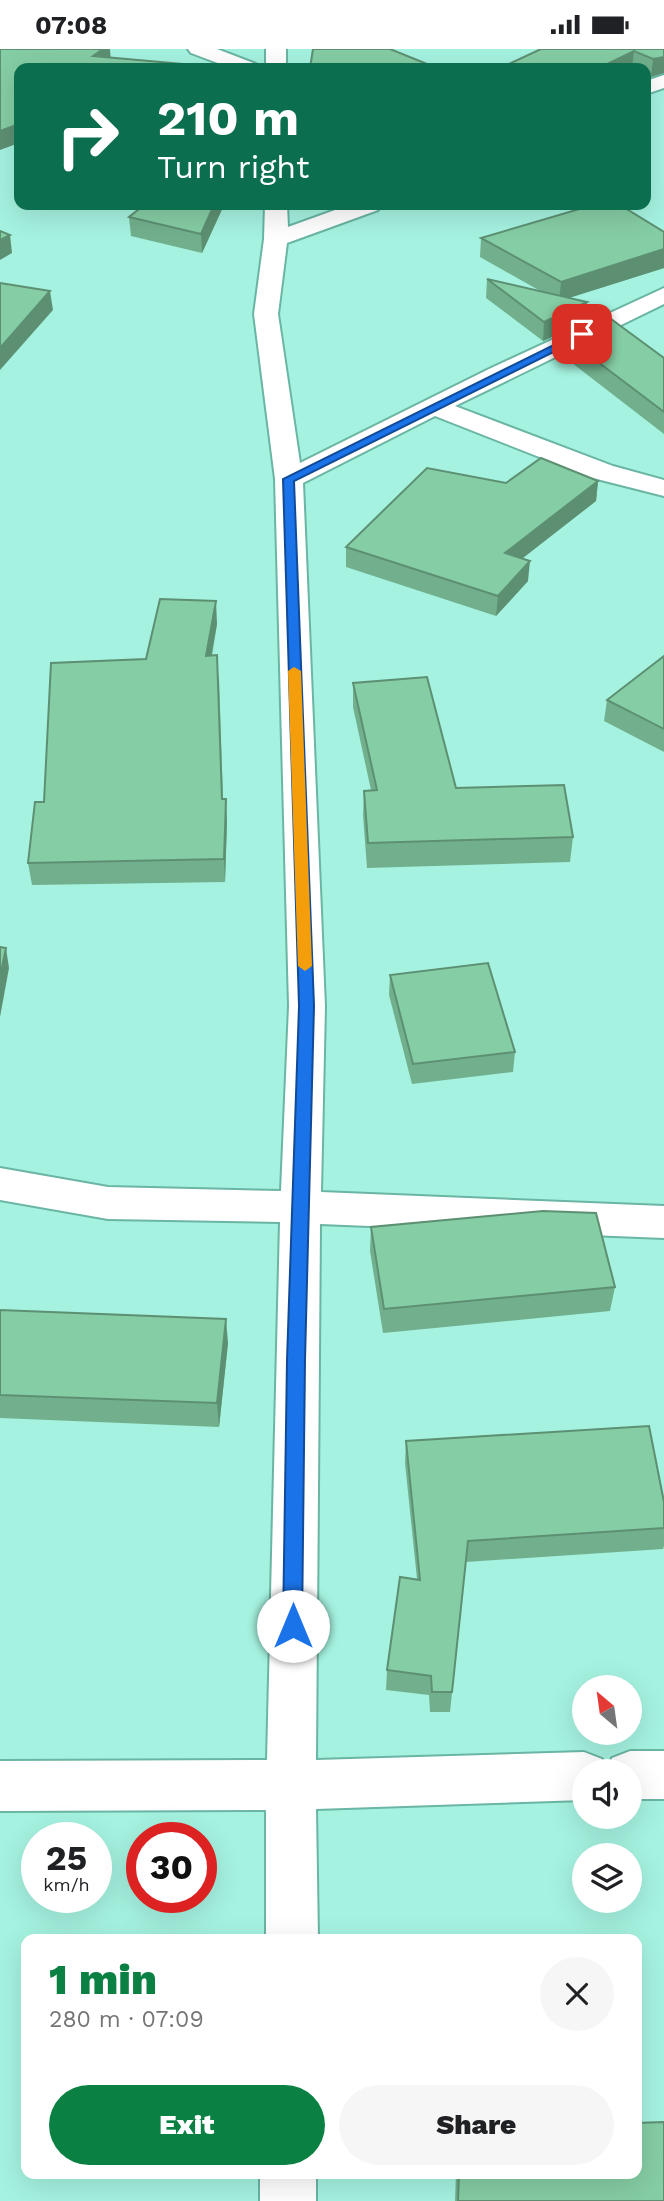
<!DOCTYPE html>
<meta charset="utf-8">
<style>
body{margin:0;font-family:"Work Sans",sans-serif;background:#f6f6f6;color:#202124;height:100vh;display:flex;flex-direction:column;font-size:26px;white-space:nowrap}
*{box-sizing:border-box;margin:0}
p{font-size:23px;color:#757577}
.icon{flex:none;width:38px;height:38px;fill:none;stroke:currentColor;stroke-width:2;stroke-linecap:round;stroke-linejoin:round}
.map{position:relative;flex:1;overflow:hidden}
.panel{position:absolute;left:21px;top:1885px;width:621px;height:245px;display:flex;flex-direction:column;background:#fff;border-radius:14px;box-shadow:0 7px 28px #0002}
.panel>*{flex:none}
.top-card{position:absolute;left:14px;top:14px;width:637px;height:147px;border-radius:14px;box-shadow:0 7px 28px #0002;background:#0b6e4f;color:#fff;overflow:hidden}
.needle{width:46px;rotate:331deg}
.buttons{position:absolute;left:572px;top:1626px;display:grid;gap:14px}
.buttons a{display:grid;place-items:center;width:70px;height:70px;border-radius:50%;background:#fff;box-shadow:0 7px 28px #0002;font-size:35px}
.speed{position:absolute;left:21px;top:1773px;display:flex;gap:14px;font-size:35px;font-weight:700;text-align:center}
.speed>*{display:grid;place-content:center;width:91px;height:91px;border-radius:50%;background:#fff;box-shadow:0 7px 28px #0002;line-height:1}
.speed small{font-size:18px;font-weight:400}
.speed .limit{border:10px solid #d22;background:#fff;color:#111}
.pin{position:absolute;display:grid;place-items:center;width:60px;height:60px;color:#fff;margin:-30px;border-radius:14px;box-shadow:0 4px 10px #0006}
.me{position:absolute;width:77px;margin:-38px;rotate:0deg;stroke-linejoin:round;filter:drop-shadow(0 0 5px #0008)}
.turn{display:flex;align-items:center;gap:24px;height:147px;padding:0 28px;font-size:32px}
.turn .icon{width:91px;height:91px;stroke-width:2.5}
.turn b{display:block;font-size:49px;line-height:60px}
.round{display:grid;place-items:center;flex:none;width:74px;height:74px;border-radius:37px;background:#f6f6f6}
.head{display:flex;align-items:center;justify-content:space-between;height:119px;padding:0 28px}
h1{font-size:42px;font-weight:800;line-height:52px;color:#0b8043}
.primary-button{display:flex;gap:14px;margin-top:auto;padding:14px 28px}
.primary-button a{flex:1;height:80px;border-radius:42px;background:#0b8043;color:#fff;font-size:28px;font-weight:800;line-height:80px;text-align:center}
.primary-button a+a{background:#f6f6f6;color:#202124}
.status{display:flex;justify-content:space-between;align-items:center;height:49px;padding:0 35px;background:#fff;direction:ltr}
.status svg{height:19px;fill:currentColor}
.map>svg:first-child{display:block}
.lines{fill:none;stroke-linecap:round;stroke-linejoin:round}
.minor-casing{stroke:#6ab5a4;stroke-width:4}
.minor{fill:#fff;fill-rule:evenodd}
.wall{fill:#72b08d}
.shaded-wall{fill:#5d9073}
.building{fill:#85cda4;stroke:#5d9073;stroke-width:2}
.route{fill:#1a73e8;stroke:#114b97;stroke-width:2}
.slow{fill:#f59e0b}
</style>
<div class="status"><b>07:08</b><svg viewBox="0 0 49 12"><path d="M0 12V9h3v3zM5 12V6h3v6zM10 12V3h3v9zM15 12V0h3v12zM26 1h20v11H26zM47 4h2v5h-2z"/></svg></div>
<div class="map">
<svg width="664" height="2152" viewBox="0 0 664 2152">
<rect width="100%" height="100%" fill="#a5f2e0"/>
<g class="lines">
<!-- minor casing -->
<g class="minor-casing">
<g id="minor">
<path d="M188,0H217L256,15L259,19H231L191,4Z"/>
<rect x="266" y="0" width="20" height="19"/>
<path d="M664,26V39L646,45V32Z"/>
<path d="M265,156H287L288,178L349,156H381L378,161L287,194L278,265L300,414L489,320L664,239V255L455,357L613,417L664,431V447L593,429L435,367L303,434L325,957L321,1143L664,1157V1189L320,1175L316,1711L584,1703L602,1710L607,1722H584V1751L316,1760L318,1890H266V1761L0,1762V1712L267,1711L280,1173L108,1170L0,1151V1119L108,1138L281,1142L289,957L275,430L254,265L264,190Z"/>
<path d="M630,1702H664V1750H630V1722H607L612,1709Z"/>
<rect x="260" y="2124" width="56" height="28"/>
</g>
</g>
<!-- minor -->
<use href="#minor" class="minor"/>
</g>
<!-- wall -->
<g class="wall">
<path d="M541,0H664L651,28L646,25V19H500Z"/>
<path d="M144,156H224L202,204L131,187L129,168Z"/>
<path d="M481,189L664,200V219L569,249L587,253L585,273L543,292L486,249L487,230L542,243L480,208Z"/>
<path d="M565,288L664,309V385L563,307Z"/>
<path d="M598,432L596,452L522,509L528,532L496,567L346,518V498L506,434Z"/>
<path d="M217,575L212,607L219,629L223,750L227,772L225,833L32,836L28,814L44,753L146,610Z"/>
<path d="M664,607V703L604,672L607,651Z"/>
<path d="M353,634L456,739L573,788L570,813L367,819L363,766L364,742L371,741L353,658Z"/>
<path d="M390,926L515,1003L513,1023L412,1035L389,946Z"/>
<path d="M371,1178L615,1238L610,1262L383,1284L370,1202Z"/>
<path d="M0,1261L228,1294L219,1378L0,1369Z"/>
<path d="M406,1392L664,1453V1497L663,1500L466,1513L450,1663H430L429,1646L386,1641L387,1621L417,1530L405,1414Z"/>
<path d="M456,2124H637L664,2152H455Z"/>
</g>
<!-- shaded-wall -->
<g class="shaded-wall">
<path d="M103,0H110L111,14L93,7Z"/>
<path d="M634,2L632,19H599Z"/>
<path d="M664,8V24L651,28L653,10Z"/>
<path d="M19,75V94L0,101V82Z"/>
<path d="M214,156H224L202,204L201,185Z"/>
<path d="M10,186L12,204L0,211V191Z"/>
<path d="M664,200V219L559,252L561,233Z"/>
<path d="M50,242L53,261L0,321V299Z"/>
<path d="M587,253L585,273L543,292L544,273Z"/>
<path d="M598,432L596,452L504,524L505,504Z"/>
<path d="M530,512L528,532L496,567L498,547Z"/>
<path d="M216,552L217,575L207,630L206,607Z"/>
<path d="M226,750L227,772L225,833L224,810Z"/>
<path d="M6,899L9,919L0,968V928Z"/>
<path d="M226,1270L228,1294L219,1378L217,1354Z"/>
</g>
<!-- building -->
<g class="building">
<path d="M0,0H103L93,7L183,15L173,19H19V75L0,82Z"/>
<path d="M313,0H390L437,19H310Z"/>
<path d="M541,0H664V8L653,10L634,2L599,19H578L567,15L566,19H500Z"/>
<path d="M144,156H214L201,185L129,168Z"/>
<path d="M593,156H620L664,183V200L561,233L481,189Z"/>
<path d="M0,182L10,186L0,191Z"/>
<path d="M487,230L587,253L544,273Z"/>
<path d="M0,234L50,242L0,299Z"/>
<path d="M607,267L664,309V363L565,288Z"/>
<path d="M541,409L598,432L505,504L530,512L498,547L346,498L427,419L506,434Z"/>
<path d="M160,550L216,552L206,607L217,606L222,750H226L224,810L28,814L35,753H44L51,614L146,610Z"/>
<path d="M664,607V680L607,651Z"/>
<path d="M427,628L456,739L564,736L573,788L368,794L364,742L377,741L353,634Z"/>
<path d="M0,898L6,899L0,928Z"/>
<path d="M488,914L515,1003L413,1015L390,926Z"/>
<path d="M543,1162L596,1164L615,1238L384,1260L371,1178Z"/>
<path d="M0,1261L226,1270L217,1354L0,1346Z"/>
<path d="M649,1377L664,1453V1479L468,1492L452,1643H432L431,1627L387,1621L400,1528L420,1531L406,1392Z"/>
<path d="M664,2073V2152H458L459,2124H637V2074Z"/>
</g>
<!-- route -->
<path class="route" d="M582,282L586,283V287L294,432L314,957L305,1311L302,1577L299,1583L293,1586L286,1583L283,1577L287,1311L299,957L283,430Z"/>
<!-- slow -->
<path class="slow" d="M294,618L301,622L312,917L305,922L298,917L288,622Z"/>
</svg>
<div class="buttons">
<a><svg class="needle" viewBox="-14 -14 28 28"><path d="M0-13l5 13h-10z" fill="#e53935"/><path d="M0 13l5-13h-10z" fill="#757577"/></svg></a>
<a><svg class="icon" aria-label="sound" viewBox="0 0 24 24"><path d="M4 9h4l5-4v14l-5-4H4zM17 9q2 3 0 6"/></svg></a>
<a><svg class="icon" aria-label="layers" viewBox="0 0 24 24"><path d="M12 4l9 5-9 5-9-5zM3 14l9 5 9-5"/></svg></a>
</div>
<div class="speed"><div>25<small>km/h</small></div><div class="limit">30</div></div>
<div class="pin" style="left:582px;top:285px;background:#d93025"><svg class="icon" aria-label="arrive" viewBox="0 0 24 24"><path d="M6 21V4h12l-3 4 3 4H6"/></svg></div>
<svg class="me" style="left:293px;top:1577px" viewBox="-20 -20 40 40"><circle r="19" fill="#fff"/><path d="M0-13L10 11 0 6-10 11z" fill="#1a73e8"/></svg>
<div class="top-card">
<div class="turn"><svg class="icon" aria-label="right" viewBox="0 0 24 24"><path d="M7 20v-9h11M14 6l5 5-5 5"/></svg><div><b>210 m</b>Turn right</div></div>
</div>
<section class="panel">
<div class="head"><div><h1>1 min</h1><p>280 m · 07:09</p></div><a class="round"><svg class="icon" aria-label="close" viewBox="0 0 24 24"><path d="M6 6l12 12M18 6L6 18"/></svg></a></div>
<div class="primary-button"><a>Exit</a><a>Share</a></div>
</section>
</div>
